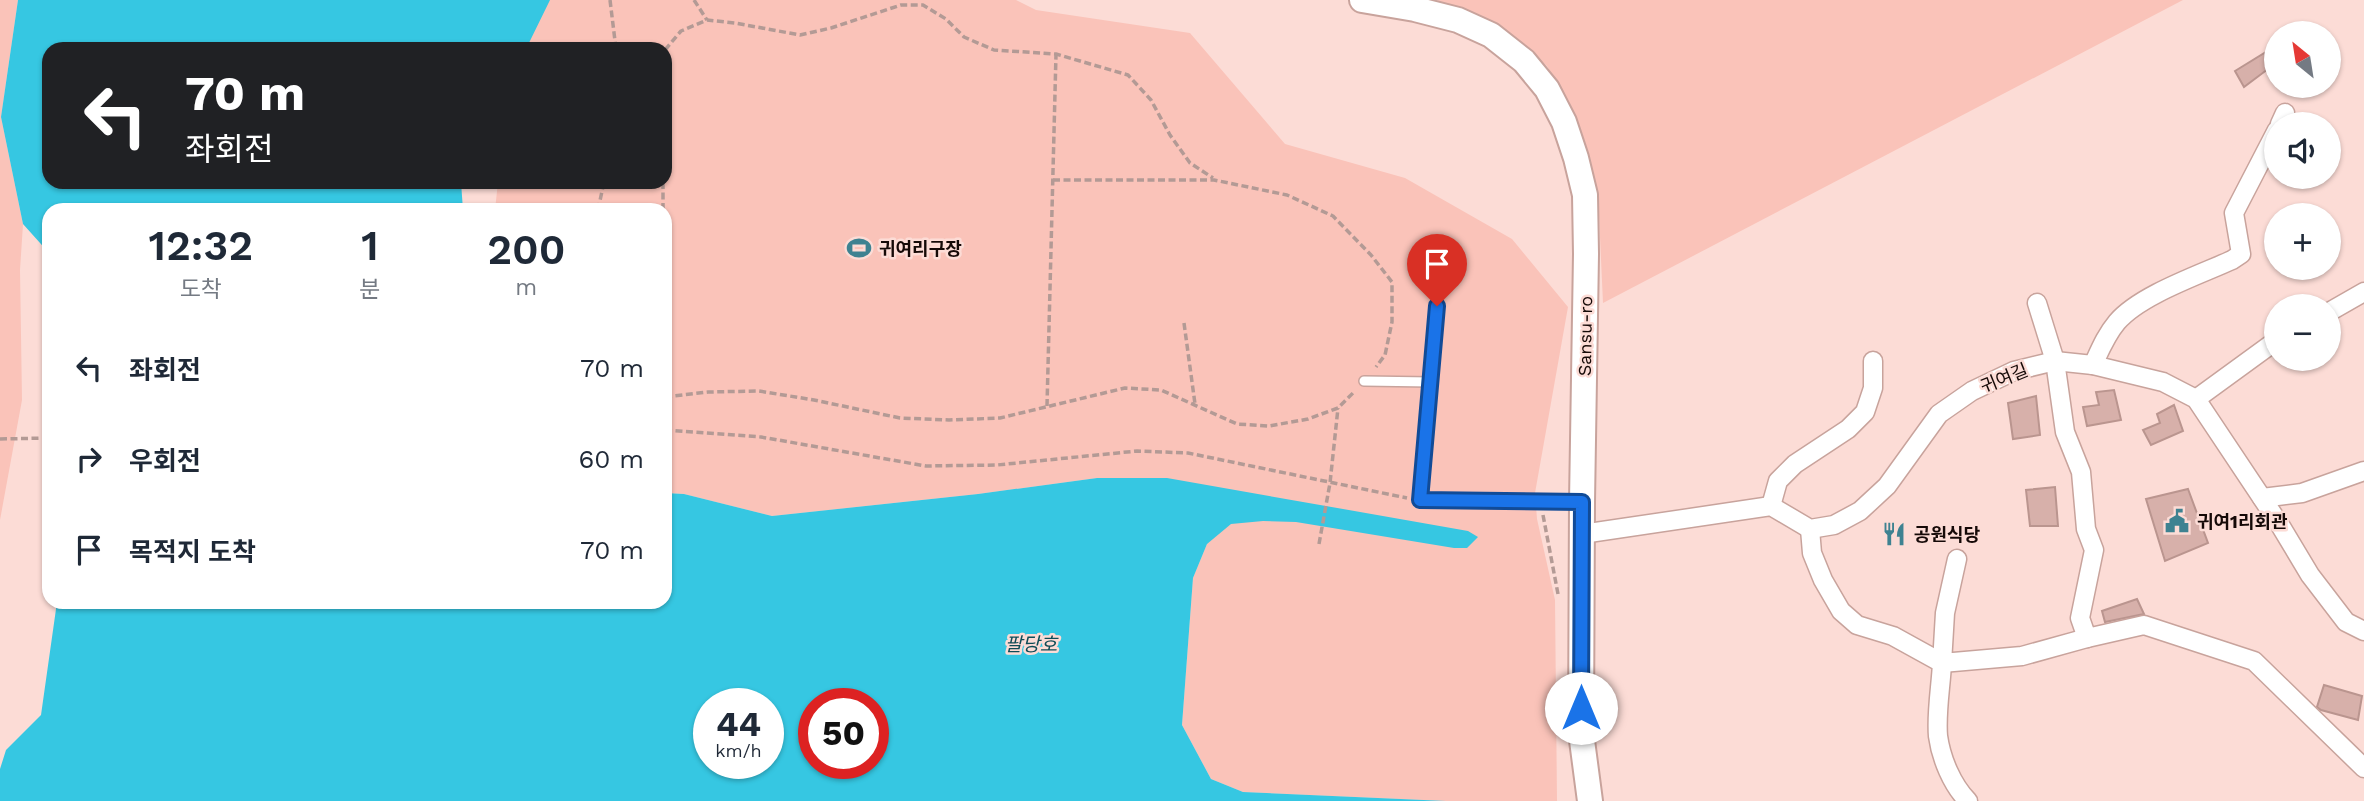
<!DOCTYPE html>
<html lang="ko">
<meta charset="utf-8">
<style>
body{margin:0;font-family:"Work Sans","Noto Sans KR",sans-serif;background:#f2f2f3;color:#1f2937;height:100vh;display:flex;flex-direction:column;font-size:26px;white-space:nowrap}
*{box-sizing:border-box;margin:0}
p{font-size:23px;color:#747a83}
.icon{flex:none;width:38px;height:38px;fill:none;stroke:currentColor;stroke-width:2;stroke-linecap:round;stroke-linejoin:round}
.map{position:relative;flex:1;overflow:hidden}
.side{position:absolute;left:42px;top:203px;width:630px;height:406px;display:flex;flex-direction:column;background:#fff;border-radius:21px;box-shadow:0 2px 5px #0004}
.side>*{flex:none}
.hud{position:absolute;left:42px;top:42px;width:630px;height:147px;border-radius:21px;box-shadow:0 2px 5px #0004;background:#202124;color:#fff;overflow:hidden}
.needle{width:46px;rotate:330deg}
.buttons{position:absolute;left:2264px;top:21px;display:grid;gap:14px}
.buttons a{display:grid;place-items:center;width:77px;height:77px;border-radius:50%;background:#fff;box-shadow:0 2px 5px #0004;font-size:35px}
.speed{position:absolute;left:693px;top:688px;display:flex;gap:14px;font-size:35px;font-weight:700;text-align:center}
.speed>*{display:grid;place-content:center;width:91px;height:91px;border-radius:50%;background:#fff;box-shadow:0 2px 5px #0004;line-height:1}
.speed small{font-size:18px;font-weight:400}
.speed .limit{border:10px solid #d22;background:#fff;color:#111}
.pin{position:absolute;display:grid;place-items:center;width:60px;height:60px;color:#fff;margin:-72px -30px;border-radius:50% 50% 50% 0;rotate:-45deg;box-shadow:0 0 7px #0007}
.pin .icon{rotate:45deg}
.me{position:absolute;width:77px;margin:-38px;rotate:0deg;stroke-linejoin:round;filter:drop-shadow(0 0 5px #0008)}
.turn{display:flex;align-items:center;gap:24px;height:147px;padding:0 28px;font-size:32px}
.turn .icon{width:91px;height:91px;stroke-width:2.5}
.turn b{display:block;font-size:49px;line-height:60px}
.eta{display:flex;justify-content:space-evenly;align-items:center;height:119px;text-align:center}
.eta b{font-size:42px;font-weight:600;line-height:49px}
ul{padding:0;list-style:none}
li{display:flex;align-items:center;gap:21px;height:91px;padding:0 28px}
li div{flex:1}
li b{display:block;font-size:26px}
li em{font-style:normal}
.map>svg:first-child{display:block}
.green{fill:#fac3b9}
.water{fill:#36c7e2;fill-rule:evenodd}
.building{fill:#d7b0aa;stroke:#ba958f;stroke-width:2}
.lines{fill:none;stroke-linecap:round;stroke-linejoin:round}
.lane-casing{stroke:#c8a39c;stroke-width:12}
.street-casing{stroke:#c8a39c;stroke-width:21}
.secondary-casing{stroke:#c8a39c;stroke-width:28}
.path{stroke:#b39a95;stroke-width:3.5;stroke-dasharray:7 3.5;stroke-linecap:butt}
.lane{stroke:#fff;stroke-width:9}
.street{stroke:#fff;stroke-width:18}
.secondary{stroke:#fff;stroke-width:24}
.route-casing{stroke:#114b97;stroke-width:18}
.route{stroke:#1a73e8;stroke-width:12}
.labels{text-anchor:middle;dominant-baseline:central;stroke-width:5;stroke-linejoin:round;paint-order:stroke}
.poi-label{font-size:18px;font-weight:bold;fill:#150907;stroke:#fcdcd6;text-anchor:start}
.street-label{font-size:18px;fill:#150907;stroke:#fcdcd6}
.water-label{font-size:19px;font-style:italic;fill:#0e4b56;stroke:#fcdcd6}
</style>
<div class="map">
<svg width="2364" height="801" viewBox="0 0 2364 801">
<rect width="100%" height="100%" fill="#fcdcd6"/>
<!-- green -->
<g class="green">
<path d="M0,0H18L1,117L23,224L20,270L22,400L0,520Z"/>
<path d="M521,0H1016L1036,10L1190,33L1285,144L1405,178L1512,239L1568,307L1535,493L1537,519L1555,600L1557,801H1446L1243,792L1211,779L1182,725L1193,578L1207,544L1166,478H1097L978,494L772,516L684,494L665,493V210H495L498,182H665V49H515Z"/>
<path d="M1436,0H2183L1603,303L1598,193L1578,125L1547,66L1501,28Z"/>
</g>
<!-- water -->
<g class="water">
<path d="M18,0H550L526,49H49V182H461L463,210H49V253L23,224L1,117Z"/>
<path d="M1097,478H1167L1468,531L1478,537L1467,548H1454L1296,522L1263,521L1231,524L1207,544L1193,578L1182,725L1211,779L1243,792L1446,801H0V769L6,750L41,715L57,602H665V493L684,494L772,516L978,494ZM709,704H768V763H709ZM814,704H873V763H814Z"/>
</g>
<!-- building -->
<g class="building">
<path d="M2266,52L2272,66L2244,87L2235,71Z"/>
<path d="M2114,390L2121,420L2087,426L2083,407L2099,405L2096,392Z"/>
<path d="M2036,396L2040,435L2013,439L2008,403Z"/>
<path d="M2174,405L2183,431L2151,445L2143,430L2160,423L2157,414Z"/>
<path d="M2055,487L2058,526H2030L2026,490Z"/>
<path d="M2188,489L2208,543L2165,561L2146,499Z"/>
<path d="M2137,599L2144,614L2105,622L2102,611Z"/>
<path d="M2324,685L2362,696L2358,720L2321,710L2317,707Z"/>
</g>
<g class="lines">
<!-- lane casing -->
<g class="lane-casing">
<g id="lane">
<path d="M1437,306L1420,500L1580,502"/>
<path d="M1364,381L1431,382"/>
</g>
</g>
<!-- street casing -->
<g class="street-casing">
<g id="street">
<path d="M2280,124L2285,113"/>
<path d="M2037,303L2055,361L2065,432L2081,472L2086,529L2094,550L2080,618L2087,638"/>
<path d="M2329,312L2364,292"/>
<path d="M2093,365C2100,350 2106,335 2117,322C2140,295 2199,275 2232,260L2241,254L2234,213L2277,130"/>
<path d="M2196,399L2277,340"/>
<path d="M2262,498L2302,493L2364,471"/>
<path d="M1771,506L1778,481L1795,464L1848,429L1865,412L1873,388V361"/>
<path d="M1810,529L1812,553L1823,580L1841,611L1857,625L1893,636L1942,663C1941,686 1936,712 1938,736C1941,758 1952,785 1968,801"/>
<path d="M1582,534L1771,506L1810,529L1834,525L1860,511L1887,486L1939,414L1972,391L2014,371L2055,361L2093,365L2163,382L2196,399L2280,525L2310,575L2346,622L2364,631"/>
<path d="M1957,559L1945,613L1942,663L2022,656L2087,638L2144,625L2254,661L2364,768"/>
</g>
</g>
<!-- secondary casing -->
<g class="secondary-casing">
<path id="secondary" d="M1362,0L1415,9L1458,20L1491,35L1524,61L1547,89L1564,122L1576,158L1585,195L1586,254L1582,502L1581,733L1590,801"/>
</g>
<!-- path -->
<g class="path">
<path d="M610,0L616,49"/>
<path d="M694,0L707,20"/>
<path d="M665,50L681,31L707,20L735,23L800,35L831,28L901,5H923L946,19L964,37L994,50L1056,54L1128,75L1151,100L1170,135L1190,163L1213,178"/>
<path d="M1053,180H1214L1287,195L1333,216L1371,255L1392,282V322L1385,355L1376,367"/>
<path d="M663,182V210"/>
<path d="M598,210L604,182"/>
<path d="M1184,323L1195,404"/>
<path d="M665,397L708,392L759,391L814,400L900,418L949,420L1000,418L1125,388L1161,390L1237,424L1269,426L1308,419L1338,408L1355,391"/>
<path d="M1047,406L1056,54"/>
<path d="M665,430L761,437L926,466L997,465L1137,451L1188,453L1407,498"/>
<path d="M0,439L49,438"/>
<path d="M1543,515L1558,594"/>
<path d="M1319,544L1330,483L1338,408"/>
</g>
<!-- lane -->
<use href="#lane" class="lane"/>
<!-- street -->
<use href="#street" class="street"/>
<!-- secondary -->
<use href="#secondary" class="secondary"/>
</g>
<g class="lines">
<!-- route casing -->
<g class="route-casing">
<path id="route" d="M1437,306L1420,500L1582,502L1581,708"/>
</g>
<!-- route -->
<use href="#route" class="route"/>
</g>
<!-- icons -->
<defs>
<g id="stadium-bare" transform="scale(1.89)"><path d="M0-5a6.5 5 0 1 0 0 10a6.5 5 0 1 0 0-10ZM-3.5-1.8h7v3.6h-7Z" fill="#3e8291" stroke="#fcdcd6" stroke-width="2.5" paint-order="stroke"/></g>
<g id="civic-bare" transform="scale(1.89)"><path d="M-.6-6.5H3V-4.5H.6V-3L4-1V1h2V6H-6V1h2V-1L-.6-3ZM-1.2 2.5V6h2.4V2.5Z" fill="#3e8291" stroke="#fcdcd6" stroke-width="2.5" paint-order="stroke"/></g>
<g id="restaurant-bare" transform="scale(1.89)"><path d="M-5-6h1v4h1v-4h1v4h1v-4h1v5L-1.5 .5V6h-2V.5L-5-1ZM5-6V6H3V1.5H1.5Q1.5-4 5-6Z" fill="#3e8291" stroke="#fcdcd6" stroke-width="2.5" paint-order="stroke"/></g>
</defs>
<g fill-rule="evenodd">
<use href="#stadium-bare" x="859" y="248"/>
<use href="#civic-bare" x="2177" y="521"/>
<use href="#restaurant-bare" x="1894" y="534"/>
</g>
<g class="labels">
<!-- poi labels -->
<g class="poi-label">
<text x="879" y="248">귀여리구장</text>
<text x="2197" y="521">귀여1리회관</text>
<text x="1914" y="534">공원식당</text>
</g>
<!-- street labels -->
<g class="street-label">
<text transform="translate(1585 336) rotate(-89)">Sansu-ro</text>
<text transform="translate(2004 378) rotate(-22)">귀여길</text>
</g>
<!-- water labels -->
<g class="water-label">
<text x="1031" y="644">팔당호</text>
</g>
</g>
</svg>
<div class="buttons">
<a><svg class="needle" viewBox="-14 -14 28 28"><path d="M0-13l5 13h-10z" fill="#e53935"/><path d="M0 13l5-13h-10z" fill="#747a83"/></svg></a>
<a><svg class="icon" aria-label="sound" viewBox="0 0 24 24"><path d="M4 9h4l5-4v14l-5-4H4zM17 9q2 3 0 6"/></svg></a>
<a>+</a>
<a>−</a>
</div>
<div class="speed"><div>44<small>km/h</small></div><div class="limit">50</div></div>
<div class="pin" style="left:1437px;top:306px;background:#d93025"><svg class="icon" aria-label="arrive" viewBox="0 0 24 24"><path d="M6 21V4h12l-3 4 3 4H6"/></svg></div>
<svg class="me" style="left:1581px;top:708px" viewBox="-20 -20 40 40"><circle r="19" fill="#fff"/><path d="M0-13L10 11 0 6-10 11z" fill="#1a73e8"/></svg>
<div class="hud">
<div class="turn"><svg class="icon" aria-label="left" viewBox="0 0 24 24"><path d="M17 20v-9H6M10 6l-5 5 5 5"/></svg><div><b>70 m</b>좌회전</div></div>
</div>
<section class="side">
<div class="eta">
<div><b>12:32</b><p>도착</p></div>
<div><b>1</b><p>분</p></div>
<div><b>200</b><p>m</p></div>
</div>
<ul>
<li><svg class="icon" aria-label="left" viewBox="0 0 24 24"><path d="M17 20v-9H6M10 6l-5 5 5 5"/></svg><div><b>좌회전</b></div><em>70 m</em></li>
<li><svg class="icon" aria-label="right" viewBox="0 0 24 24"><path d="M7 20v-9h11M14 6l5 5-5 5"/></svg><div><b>우회전</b></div><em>60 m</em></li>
<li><svg class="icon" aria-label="arrive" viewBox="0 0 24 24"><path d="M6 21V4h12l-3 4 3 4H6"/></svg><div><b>목적지 도착</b></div><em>70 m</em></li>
</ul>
</section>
</div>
